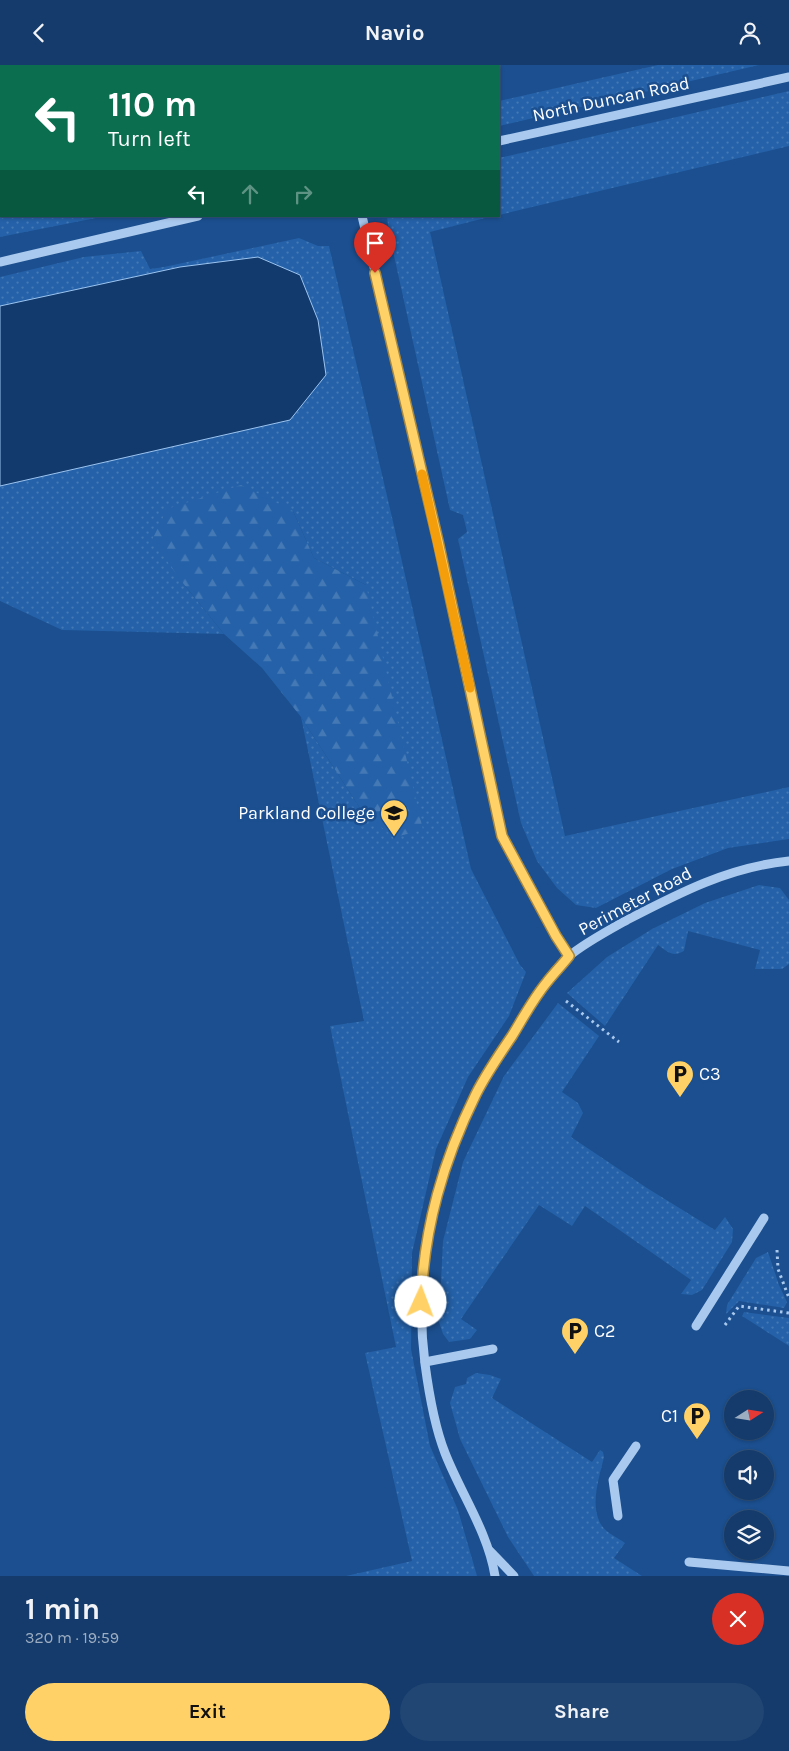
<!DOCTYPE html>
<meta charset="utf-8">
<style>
body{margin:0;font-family:Karla,sans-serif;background:#214673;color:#f1f3f6;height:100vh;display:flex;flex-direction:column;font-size:19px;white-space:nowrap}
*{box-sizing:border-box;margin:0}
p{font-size:16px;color:#9dadc1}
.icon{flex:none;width:28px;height:28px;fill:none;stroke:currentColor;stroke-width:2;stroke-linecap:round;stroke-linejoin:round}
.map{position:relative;height:1511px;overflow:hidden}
.drawer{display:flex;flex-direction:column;background:#143b6b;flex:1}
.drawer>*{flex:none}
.guide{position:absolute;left:0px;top:0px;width:500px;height:152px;box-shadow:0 1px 4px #0004,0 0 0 1px #33557e;background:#0b6e4f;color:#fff;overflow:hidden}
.needle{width:32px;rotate:78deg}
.tools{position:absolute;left:724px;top:1325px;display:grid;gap:10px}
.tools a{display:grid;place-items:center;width:50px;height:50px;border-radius:50%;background:#143b6b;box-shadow:0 1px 4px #0004,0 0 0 1px #33557e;font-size:25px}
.pin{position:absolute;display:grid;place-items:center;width:42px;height:42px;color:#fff;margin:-51px -21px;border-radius:50% 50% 50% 0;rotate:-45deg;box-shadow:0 0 5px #0007}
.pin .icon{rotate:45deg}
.me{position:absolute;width:55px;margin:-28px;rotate:2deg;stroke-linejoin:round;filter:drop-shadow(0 0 4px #0008)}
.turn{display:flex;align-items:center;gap:18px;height:105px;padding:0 25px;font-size:22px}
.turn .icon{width:65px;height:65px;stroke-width:2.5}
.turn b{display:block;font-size:35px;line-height:42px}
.lanes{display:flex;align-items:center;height:48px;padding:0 25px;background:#0003;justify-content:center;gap:25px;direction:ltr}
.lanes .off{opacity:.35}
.round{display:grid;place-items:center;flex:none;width:52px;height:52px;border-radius:26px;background:#214673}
.overview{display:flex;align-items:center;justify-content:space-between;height:85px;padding:0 25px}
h1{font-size:30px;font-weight:700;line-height:38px}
.primary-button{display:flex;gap:10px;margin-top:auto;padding:10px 25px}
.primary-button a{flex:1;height:58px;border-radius:30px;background:#ffd166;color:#111;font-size:20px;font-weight:700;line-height:58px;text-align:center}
.primary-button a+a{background:#214673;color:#f1f3f6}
header{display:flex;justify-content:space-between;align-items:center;height:65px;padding:0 25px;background:#143b6b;font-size:22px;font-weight:700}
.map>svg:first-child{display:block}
.green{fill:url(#green-dots)}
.forest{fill:url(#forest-firs)}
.water{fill:#123a6d;stroke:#9cc4f0}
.building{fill:url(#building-hatch);stroke:#cfe3fa}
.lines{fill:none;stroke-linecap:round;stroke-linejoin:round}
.path{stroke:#a9c9ee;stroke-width:3;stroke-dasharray:2.5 4;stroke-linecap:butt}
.minor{stroke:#a9c9ee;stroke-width:9}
.route-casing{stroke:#a68842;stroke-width:12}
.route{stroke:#ffd166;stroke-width:9}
.slow{stroke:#f59e0b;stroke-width:9}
.labels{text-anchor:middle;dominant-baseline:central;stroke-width:5;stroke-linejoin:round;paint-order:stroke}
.street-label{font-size:18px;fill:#fff;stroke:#1b4f8f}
.poi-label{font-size:18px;fill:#fff;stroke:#1b4f8f;text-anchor:end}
</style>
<header><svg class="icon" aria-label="back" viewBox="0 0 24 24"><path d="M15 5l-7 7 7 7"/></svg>Navio<svg class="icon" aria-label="person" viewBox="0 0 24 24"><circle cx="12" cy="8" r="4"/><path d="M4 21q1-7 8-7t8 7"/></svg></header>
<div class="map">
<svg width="789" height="1511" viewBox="0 0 789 1511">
<defs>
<pattern id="green-dots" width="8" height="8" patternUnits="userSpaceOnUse" patternTransform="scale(1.25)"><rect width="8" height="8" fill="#2461a8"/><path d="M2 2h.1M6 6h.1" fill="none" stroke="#4579b5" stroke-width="1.8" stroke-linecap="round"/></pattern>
<pattern id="forest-firs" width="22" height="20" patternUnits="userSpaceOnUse" patternTransform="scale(1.25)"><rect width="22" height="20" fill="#2461a8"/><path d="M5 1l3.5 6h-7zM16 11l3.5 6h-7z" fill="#4579b5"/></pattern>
<pattern id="building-hatch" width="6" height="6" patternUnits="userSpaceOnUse" patternTransform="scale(1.25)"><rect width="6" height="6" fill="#2a66ad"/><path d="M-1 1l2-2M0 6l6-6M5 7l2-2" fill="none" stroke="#4a7db9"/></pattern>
</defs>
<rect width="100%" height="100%" fill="#1b4f8f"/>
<!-- green -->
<g class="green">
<path d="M658,0H759L499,61V36Z"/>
<path d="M789,26V81L499,150V93Z"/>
<path d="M0,94L1,151H106L0,172Z"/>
<path d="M387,151H493L430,167L565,771L789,722V774L728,783L672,804L596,843L576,840L557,823L537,796L521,758L458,474L467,467L463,450L450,445L389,168Z"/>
<path d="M299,173L318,181H329L394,461L471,804L520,900L526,907L509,951L468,1012L436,1084L412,1188L411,1284L430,1381L458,1445L477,1511H346L412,1496L365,1288L396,1282L330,961L364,956L301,652L365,751L366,520L314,493L293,446L182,517L224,569L62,565L0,536V212L84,192L141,186L150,204L164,202Z"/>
<path d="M759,820L780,823L789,835V899L782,904H755L760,885L688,866L684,886C672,893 667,886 658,880L605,961L567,928L607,892L652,864L705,838Z"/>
<path d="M558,938L599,971L562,1027L578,1038L583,1048L571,1072L647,1123L715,1165L725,1152L733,1164L732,1177L702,1225L692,1230L681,1229L691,1215L585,1141L572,1161L539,1140L461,1254L477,1265L470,1274L449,1277L443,1269L439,1257L443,1176L463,1097L504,1011Z"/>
<path d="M768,1187L779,1220L787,1237L784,1243L739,1236L726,1249L727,1240L756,1193Z"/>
<path d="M744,1247L789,1253V1281L742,1251Z"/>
<path d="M476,1308L490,1310L501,1314L492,1333L592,1397L600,1385L603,1387L604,1392C599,1414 589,1441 602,1461C607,1468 618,1473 625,1478L614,1493L642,1511H534L508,1472L460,1374L450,1338L455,1322L466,1319L467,1313Z"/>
</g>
<!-- forest -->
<path class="forest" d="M241,420L293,446L314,493L366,520L423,765L395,772L365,751L301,652L262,603L224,569L182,517L152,475L167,444Z"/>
<!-- water -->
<path class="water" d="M258,192L300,210L318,255L326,310L290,355L0,421V241L180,202Z"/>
<!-- building -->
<path class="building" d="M268,0H325V1H269Z"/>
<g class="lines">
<!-- path -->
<g class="path">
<path d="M566,936L619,977"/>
<path d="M777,1185L778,1204L789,1233"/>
<path d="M725,1260L739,1241L789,1248"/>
</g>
<!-- minor -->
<g class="minor">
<path d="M130,0V1"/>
<path d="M499,76L789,12"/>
<path d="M362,151L438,476L502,771L556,871L569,891"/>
<path d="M0,197L198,151"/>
<path d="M696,1261L764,1153"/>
<path d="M425,1297L493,1284"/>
<path d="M618,1451L613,1415L636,1381"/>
<path d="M490,1486L514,1511"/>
<path d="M689,1497L789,1506"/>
<path d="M495,1511C488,1467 461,1429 445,1388C434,1360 429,1329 425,1299C413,1205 433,1112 476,1029C488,1007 502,986 515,966C531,941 546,912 568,892C583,879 609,865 627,855C679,828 729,802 789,796"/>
</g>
</g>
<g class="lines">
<!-- route casing -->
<g class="route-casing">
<path id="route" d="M375,208L438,476L502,771L556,871L569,891C562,900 554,908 547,917C533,934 523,953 512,971C499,990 486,1009 476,1029C443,1096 424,1162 421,1237"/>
</g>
<!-- route -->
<use href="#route" class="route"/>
<!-- slow -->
<path class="slow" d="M422,409L470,623"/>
</g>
<!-- icons -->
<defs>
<g id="university-pin" transform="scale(1.4375)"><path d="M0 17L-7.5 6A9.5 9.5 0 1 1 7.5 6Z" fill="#ffd166" stroke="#1b4f8f"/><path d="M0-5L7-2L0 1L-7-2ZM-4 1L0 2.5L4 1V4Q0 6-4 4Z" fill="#111"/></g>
<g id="parking-pin" transform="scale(1.4375)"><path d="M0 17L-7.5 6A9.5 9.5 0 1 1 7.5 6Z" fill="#ffd166" stroke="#1b4f8f"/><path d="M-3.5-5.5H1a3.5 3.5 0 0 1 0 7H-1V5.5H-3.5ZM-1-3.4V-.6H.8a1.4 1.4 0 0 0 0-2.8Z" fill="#111"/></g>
</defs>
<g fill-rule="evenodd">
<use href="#university-pin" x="394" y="748"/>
<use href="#parking-pin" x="680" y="1009"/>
<use href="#parking-pin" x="575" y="1266"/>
<use href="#parking-pin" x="697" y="1351"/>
</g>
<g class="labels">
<!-- street labels -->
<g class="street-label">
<text transform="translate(611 34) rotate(-12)">North Duncan Road</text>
<text transform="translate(635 836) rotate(-28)">Perimeter Road</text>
</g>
<!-- poi labels -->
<g class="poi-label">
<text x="375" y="748">Parkland College</text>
<text x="699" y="1009" text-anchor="start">C3</text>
<text x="594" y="1266" text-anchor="start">C2</text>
<text x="678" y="1351">C1</text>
</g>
</g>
</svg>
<div class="tools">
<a><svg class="needle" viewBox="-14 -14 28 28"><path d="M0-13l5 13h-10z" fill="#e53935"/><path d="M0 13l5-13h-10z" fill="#9dadc1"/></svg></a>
<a><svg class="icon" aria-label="sound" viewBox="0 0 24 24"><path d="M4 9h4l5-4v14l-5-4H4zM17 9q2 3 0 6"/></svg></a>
<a><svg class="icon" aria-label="layers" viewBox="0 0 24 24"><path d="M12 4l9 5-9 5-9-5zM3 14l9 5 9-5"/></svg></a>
</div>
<div class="pin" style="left:375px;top:208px;background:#d93025"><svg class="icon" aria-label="arrive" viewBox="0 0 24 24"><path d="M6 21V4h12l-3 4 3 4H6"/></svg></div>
<svg class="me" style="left:421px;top:1237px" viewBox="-20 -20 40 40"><circle r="19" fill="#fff"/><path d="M0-13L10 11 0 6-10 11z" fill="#ffd166"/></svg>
<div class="guide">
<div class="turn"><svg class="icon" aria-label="left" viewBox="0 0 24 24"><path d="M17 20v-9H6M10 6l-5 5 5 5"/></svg><div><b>110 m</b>Turn left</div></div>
<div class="lanes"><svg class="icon" aria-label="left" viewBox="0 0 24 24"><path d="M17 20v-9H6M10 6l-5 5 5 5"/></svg><svg class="icon off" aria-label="ahead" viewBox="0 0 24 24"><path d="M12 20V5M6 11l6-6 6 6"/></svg><svg class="icon off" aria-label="right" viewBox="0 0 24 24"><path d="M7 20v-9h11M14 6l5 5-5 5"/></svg></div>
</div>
</div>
<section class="drawer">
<div class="overview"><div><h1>1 min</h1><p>320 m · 19:59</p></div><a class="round" style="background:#d93025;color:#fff"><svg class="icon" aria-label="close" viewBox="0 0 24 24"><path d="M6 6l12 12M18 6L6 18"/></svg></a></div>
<div class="primary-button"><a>Exit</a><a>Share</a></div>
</section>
